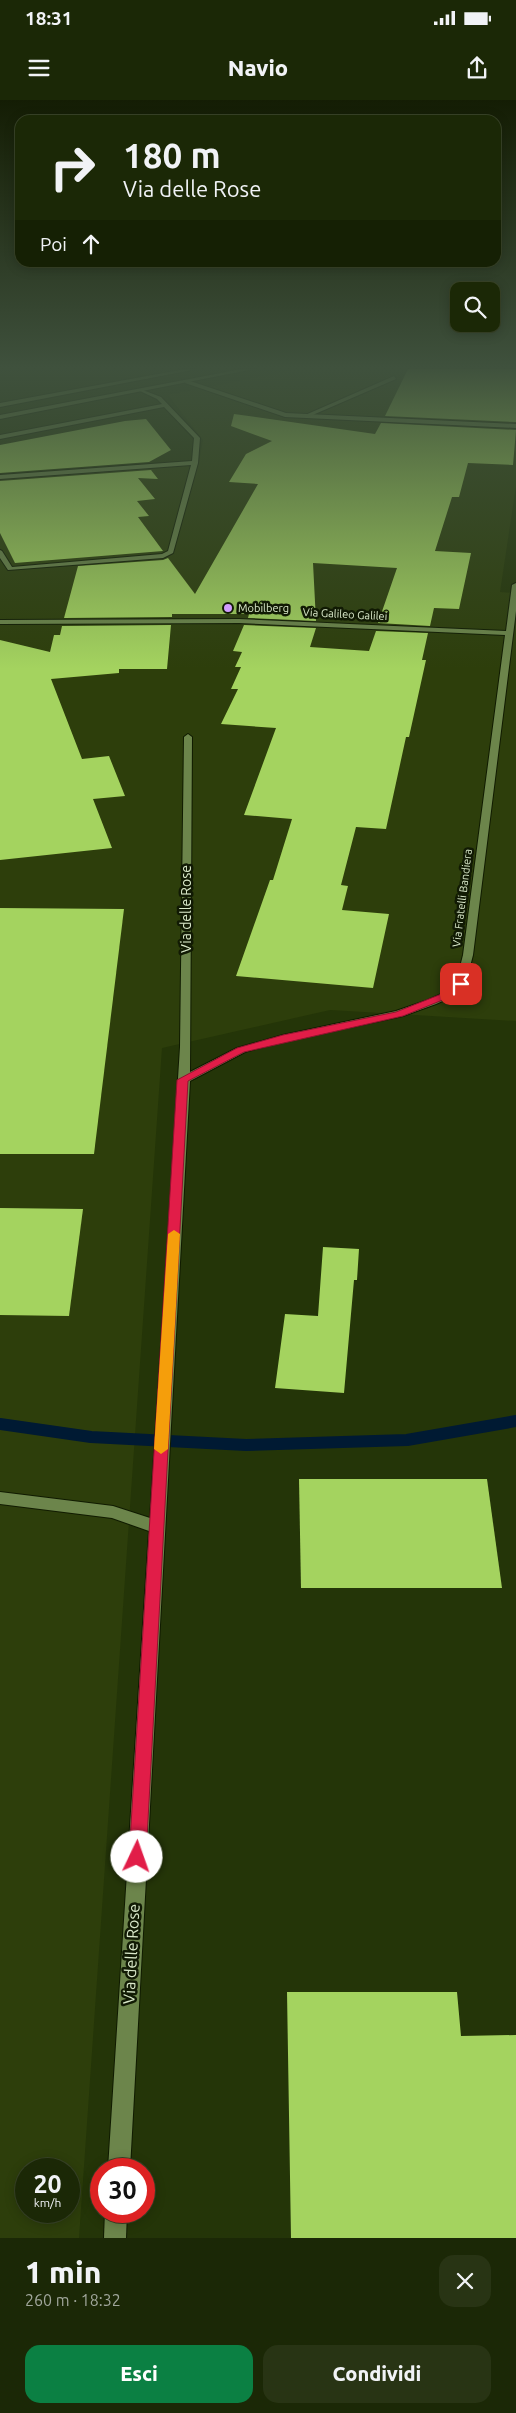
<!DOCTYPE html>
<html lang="it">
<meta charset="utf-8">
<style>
body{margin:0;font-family:Ubuntu,sans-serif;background:#283414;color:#f1f3f6;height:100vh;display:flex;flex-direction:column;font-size:19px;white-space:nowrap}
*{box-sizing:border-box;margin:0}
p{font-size:16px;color:#a0a69b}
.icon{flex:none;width:28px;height:28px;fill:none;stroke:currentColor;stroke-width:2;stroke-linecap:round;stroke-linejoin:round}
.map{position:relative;height:2138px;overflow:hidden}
.side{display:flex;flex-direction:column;background:#1b2806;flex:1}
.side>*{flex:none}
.hud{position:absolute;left:15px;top:15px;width:486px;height:152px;border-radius:15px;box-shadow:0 2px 12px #0003,0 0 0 1px #394428;background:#1b2806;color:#f1f3f6;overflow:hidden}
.fabs{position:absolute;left:450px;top:182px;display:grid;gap:10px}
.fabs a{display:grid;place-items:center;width:50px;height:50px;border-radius:10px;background:#1b2806;box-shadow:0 2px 12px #0003,0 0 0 1px #394428;font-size:25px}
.speed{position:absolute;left:15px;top:2058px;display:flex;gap:10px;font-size:25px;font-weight:700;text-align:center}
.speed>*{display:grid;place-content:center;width:65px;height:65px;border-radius:50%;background:#1b2806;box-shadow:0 2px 12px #0003,0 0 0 1px #394428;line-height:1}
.speed small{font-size:12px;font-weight:400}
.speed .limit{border:8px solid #d22;background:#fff;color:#111}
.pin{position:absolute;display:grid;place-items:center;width:42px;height:42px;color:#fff;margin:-21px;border-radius:10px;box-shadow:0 2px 8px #0006}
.me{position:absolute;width:55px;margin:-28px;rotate:3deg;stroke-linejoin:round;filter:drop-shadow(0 0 4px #0008)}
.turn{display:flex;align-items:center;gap:18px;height:105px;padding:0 25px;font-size:22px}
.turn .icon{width:65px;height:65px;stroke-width:2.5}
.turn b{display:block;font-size:35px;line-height:42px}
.then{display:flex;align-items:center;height:48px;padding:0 25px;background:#0003;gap:10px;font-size:19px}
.round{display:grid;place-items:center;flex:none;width:52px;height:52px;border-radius:15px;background:#283414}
.headline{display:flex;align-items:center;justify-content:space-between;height:85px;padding:0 25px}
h1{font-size:30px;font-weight:800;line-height:38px}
.action{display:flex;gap:10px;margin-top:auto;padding:10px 25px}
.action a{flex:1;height:58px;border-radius:15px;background:#0b8043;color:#fff;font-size:20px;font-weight:800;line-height:58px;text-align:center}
.action a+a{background:#283414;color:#f1f3f6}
.status{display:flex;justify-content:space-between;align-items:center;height:35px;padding:0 25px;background:#1b2806;direction:ltr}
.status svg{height:14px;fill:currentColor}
header{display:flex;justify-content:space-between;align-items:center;height:65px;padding:0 25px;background:#1b2806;font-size:22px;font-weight:800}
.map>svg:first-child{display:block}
.built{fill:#2d3e0b;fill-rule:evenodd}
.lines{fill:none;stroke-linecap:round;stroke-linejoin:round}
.stream{stroke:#001a33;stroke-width:12}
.building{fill:#a4d35f}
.service-casing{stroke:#101b00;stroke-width:2}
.minor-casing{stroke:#101b00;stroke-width:2}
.tertiary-casing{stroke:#101b00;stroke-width:2}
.service{fill:#6c854b;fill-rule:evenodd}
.minor{fill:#6c854b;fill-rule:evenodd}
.tertiary{fill:#6c854b;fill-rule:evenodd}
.route{fill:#e11d48;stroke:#92132f}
.slow{fill:#f59e0b}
.poi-dot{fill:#d19dfe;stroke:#111a04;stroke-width:2}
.labels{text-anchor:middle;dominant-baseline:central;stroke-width:5;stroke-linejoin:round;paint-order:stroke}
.far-poi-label{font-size:11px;fill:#dae9ca;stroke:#111a04;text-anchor:start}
.far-street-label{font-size:11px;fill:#dae9ca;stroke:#111a04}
.street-label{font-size:14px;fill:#dae9ca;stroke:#111a04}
.near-street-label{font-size:16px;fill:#dae9ca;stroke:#111a04}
</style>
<div class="status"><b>18:31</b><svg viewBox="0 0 49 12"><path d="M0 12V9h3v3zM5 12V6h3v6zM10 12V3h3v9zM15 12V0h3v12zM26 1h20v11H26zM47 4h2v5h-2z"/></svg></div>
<header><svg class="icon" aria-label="menu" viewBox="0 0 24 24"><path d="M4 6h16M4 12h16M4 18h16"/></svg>Navio<svg class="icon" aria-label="share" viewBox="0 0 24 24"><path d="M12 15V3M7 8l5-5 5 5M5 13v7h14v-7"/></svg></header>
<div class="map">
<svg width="516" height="2138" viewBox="0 0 516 2138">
<rect width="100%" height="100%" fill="#243508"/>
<!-- built -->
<path class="built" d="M298,269H516V386L500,492L516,493V921L330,910L162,948L79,2138H0V378L199,362L203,340L168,295ZM26,2069H69V2111H26Z"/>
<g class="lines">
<!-- stream -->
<path class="stream" d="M0,1324L91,1337L246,1345L407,1340L516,1321"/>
</g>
<!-- building -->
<g class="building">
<path d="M408,269H516V322L385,316Z"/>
<path d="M234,314L375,334L381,323L516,330L513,365L468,363L459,397H452L435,451L471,453L459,509L434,508L430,526L378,523L397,468L313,463L316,521L248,518L249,514H172V517L64,518L78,466L163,460L168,458L195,494L258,384L229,382L246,354L272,341L231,326Z"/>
<path d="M146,319L171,350L149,362L0,373V345L125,321Z"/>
<path d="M151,370L158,379L138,378L155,399L137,401L149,416L138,417L163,451L15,463L0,433V381Z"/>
<path d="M171,525L167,569H119V573L51,579L82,659L109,656L125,696L93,699L112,748L0,760V540L50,552L54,535H60L62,526Z"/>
<path d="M244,525L316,528L310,547L369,551L376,531L428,533L422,560H426L409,637H406L386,729L356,727L341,785L348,786L342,810L389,814L373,888L236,876L270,780H273L292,719L244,715L276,628L221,624L238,589H231L241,567H235L242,552L233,551Z"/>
<path d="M0,808L124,809L94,1054H0Z"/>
<path d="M0,1108L83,1109L69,1216L0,1215Z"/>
<path d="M323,1147L359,1149L357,1180H354L344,1293L275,1288L285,1214L318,1216Z"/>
<path d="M299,1379H487L502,1488H301Z"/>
<path d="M287,1892H457L461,1936L516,1935V2138H291Z"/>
</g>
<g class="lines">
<!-- service casing -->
<g class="service-casing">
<g id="service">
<path d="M185,269H197L0,307V303Z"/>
<path d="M394,276L396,279L308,317L303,316Z"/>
<path d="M140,289L161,297L200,338L198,363L173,453L163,458L8,470L0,458V450L2,451L12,467L162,454L168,451L191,365L0,379V375L192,361L194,338L164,307L0,339V335L162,304L157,299L140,291Z"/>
</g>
</g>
<!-- minor casing -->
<g class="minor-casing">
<g id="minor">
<path d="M187,280L286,313L516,324V328L285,317L185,283Z"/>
<path d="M516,483V511L473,855L465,886L456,895L436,904L403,916L285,941L245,952L190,981L130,2069H108L149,1431L112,1418L0,1404V1392L113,1406L150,1418L180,947L184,637L188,634L192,637L190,972L237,948L283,935L396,911L428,900L448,891L456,883L463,855L505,535L239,523L0,524V520L239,519L506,531L512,485Z"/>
<path d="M105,2111H127L126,2138H104Z"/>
</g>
</g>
<!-- tertiary casing -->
<g class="tertiary-casing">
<path id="tertiary" d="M242,269H254L0,319V315Z"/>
</g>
<!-- service -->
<use href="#service" class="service"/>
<!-- minor -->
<use href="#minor" class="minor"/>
<!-- tertiary -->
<use href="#tertiary" class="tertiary"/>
</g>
<!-- sky -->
<linearGradient id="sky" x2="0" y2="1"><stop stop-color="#141d04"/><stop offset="0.47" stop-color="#3f513d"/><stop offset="1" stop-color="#3f513d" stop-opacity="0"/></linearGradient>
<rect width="516" height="569" fill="url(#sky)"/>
<!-- route -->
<path class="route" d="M461,881L466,884L455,895L403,916L244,952L188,981L146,1757L143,1763L137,1765L131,1763L129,1757L177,980L237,948L283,935L396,912L449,891Z"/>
<!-- slow -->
<path class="slow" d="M174,1130L180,1134L168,1349L161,1354L154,1349L168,1134Z"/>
<!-- markers -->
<circle class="poi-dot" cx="228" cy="508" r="5"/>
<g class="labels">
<!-- far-poi labels -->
<g class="far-poi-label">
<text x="238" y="508">Mobilberg</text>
</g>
<!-- far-street labels -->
<g class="far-street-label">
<text transform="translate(345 514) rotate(3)">Via Galileo Galilei</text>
<text transform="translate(462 798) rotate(-83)">Via Fratelli Bandiera</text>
</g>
<!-- street labels -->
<g class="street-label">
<text transform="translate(186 809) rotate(-90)">Via delle Rose</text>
</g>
<!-- near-street labels -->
<g class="near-street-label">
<text transform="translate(131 1854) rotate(-87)">Via delle Rose</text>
</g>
</g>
</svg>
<div class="fabs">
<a><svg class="icon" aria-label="search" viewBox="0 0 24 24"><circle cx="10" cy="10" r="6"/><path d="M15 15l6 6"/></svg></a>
</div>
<div class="speed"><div>20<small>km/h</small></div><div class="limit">30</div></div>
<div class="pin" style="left:461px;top:884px;background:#d93025"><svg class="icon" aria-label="arrive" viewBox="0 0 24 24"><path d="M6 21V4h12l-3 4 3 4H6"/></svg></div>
<svg class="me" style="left:137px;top:1757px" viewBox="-20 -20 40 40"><circle r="19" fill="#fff"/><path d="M0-13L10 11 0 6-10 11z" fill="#e11d48"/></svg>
<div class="hud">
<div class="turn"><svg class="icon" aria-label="right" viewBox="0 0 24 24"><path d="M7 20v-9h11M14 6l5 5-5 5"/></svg><div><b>180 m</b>Via delle Rose</div></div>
<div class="then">Poi<svg class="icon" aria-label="ahead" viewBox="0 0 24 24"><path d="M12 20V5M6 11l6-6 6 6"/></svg></div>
</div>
</div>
<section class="side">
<div class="headline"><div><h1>1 min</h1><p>260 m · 18:32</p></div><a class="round"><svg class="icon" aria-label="close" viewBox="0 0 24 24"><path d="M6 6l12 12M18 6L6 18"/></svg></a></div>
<div class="action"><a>Esci</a><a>Condividi</a></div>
</section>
